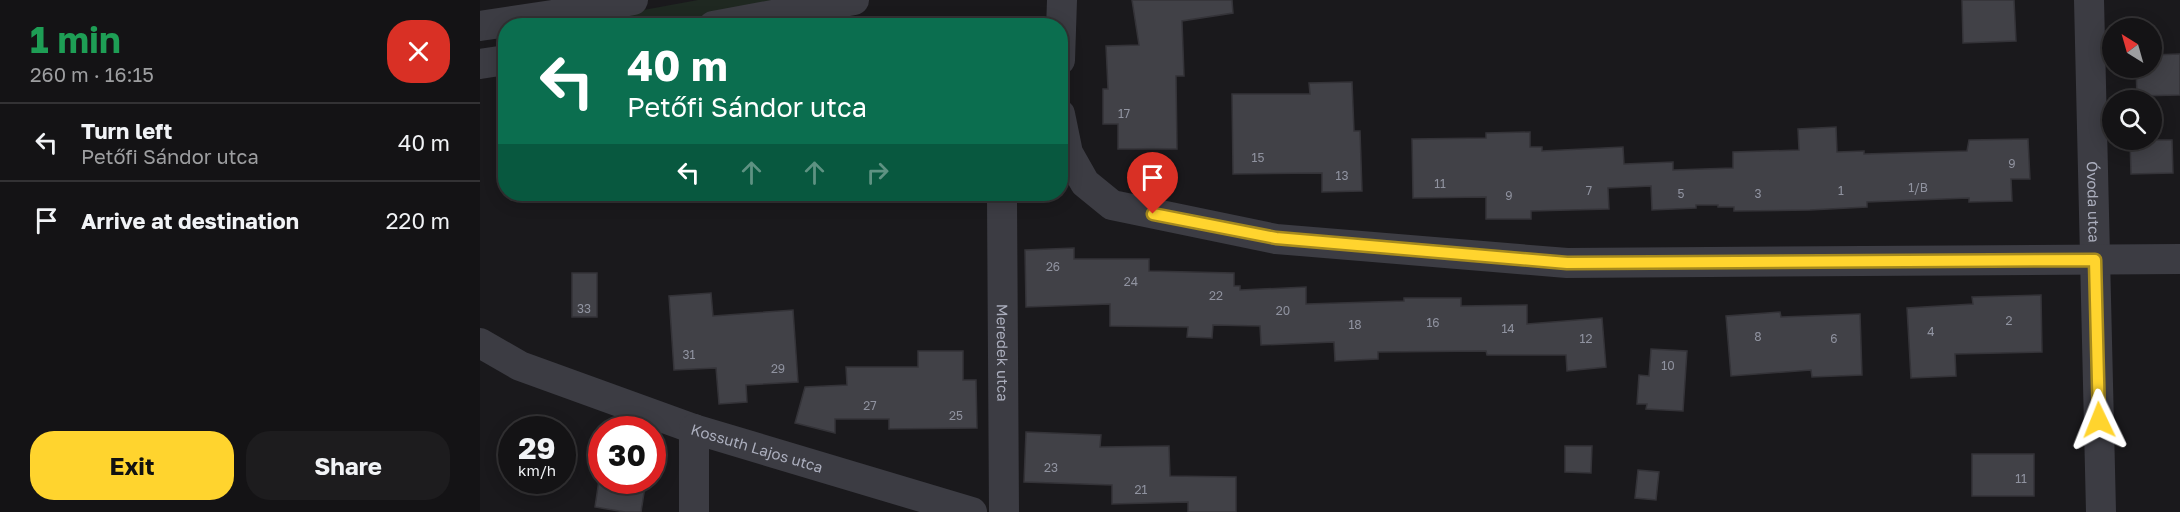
<!DOCTYPE html>
<meta charset="utf-8">
<style>
body{margin:0;font-family:"Golos Text",sans-serif;background:#1d1c1e;color:#f1f3f6;height:100vh;display:flex;flex-direction:column;font-size:22px;white-space:nowrap}
*{box-sizing:border-box;margin:0}
p{font-size:20px;color:#9d9ea0}
.icon{flex:none;width:33px;height:33px;fill:none;stroke:currentColor;stroke-width:2;stroke-linecap:round;stroke-linejoin:round}
.map{position:relative;flex:1;overflow:hidden}
.panel{display:flex;flex-direction:column;background:#141315;width:480px}
.panel>*{flex:none}
.banner{position:absolute;left:18px;top:18px;width:570px;height:183px;border-radius:24px;box-shadow:0 3px 15px #0003,0 0 0 2px #333234;background:#0b6e4f;color:#fff;overflow:hidden}
.needle{width:39px;rotate:323deg}
.tools{position:absolute;left:1622px;top:18px;display:grid;gap:12px}
.tools a{display:grid;place-items:center;width:60px;height:60px;border-radius:50%;background:#141315;box-shadow:0 3px 15px #0003,0 0 0 2px #333234;font-size:30px}
.speed{position:absolute;left:18px;top:416px;display:flex;gap:12px;font-size:30px;font-weight:700;text-align:center}
.speed>*{display:grid;place-content:center;width:78px;height:78px;border-radius:50%;background:#141315;box-shadow:0 3px 15px #0003,0 0 0 2px #333234;line-height:1}
.speed small{font-size:15px;font-weight:400}
.speed .limit{border:9px solid #d22;background:#fff;color:#111}
.pin{position:absolute;display:grid;place-items:center;width:51px;height:51px;color:#fff;margin:-62px -26px;border-radius:50% 50% 50% 0;rotate:-45deg;box-shadow:0 0 6px #0007}
.pin .icon{rotate:45deg}
.me{position:absolute;width:66px;margin:-33px;rotate:358deg;stroke-linejoin:round;filter:drop-shadow(0 0 4px #0008)}
.turn{display:flex;align-items:center;gap:21px;height:126px;padding:0 30px;font-size:27px}
.turn .icon{width:78px;height:78px;stroke-width:2.5}
.turn b{display:block;font-size:42px;line-height:51px}
.lanes{display:flex;align-items:center;height:57px;padding:0 30px;background:#0003;justify-content:center;gap:30px;direction:ltr}
.lanes .off{opacity:.35}
.round{display:grid;place-items:center;flex:none;width:63px;height:63px;border-radius:24px;background:#1d1c1e}
.head{display:flex;align-items:center;justify-content:space-between;height:102px;padding:0 30px}
h1{font-size:36px;font-weight:700;line-height:45px;color:#1e9e55}
.cta{display:flex;gap:12px;margin-top:auto;padding:12px 30px}
.cta a{flex:1;height:69px;border-radius:24px;background:#ffd42e;color:#111;font-size:24px;font-weight:700;line-height:69px;text-align:center}
.cta a+a{background:#1d1c1e;color:#f1f3f6}
ul{padding:0;list-style:none}
li{display:flex;align-items:center;gap:18px;height:78px;padding:0 30px;border-top:2px solid #333234}
li div{flex:1}
li b{display:block;font-size:22px}
li em{font-style:normal}
main{display:flex;flex:1;min-height:0}
.map>svg:first-child{display:block}
.green{fill:#1f2821}
.building{fill:#414147;stroke:#343338;stroke-width:1.5}
.lines{fill:none;stroke-linecap:round;stroke-linejoin:round}
.street{stroke:#3c3c43;stroke-width:30}
.route-casing{stroke:#a68a1e;stroke-width:15}
.route{stroke:#ffd42e;stroke-width:10}
.labels{text-anchor:middle;dominant-baseline:central;stroke-width:6;stroke-linejoin:round;paint-order:stroke}
.number-label{font-size:12px;fill:#9093a0}
.street-label{font-size:15px;fill:#abaebd;stroke:#151417}
</style>
<main>
<section class="panel">
<div class="head"><div><h1>1 min</h1><p>260 m · 16:15</p></div><a class="round" style="background:#d93025;color:#fff"><svg class="icon" aria-label="close" viewBox="0 0 24 24"><path d="M6 6l12 12M18 6L6 18"/></svg></a></div>
<ul>
<li><svg class="icon" aria-label="left" viewBox="0 0 24 24"><path d="M17 20v-9H6M10 6l-5 5 5 5"/></svg><div><b>Turn left</b><p>Petőfi Sándor utca</p></div><em>40 m</em></li>
<li><svg class="icon" aria-label="arrive" viewBox="0 0 24 24"><path d="M6 21V4h12l-3 4 3 4H6"/></svg><div><b>Arrive at destination</b></div><em>220 m</em></li>
</ul>
<div class="cta"><a>Exit</a><a>Share</a></div>
</section>
<div class="map">
<svg width="1700" height="512" viewBox="0 0 1700 512">
<rect width="100%" height="100%" fill="#1a191c"/>
<!-- green -->
<path class="green" d="M218,0H314L187,25L76,26Z"/>
<!-- building -->
<g class="building">
<path d="M652,0H752L753,13L702,21L704,76H696L697,149H638V124H623V89H628L626,46L659,45Z"/>
<path d="M1482,0H1534L1536,41L1483,43Z"/>
<path d="M1700,54V95L1657,96L1656,68H1671V55Z"/>
<path d="M872,82L874,131H880L882,191L842,192V173L753,174L752,94H830L829,83Z"/>
<path d="M1356,127L1357,152L1384,151V154L1487,151L1489,140L1548,139L1550,179H1531L1532,201L1489,202V198L1387,202V207L1330,210L1254,211V207H1238V205H1216V208L1172,210L1171,186L1128,188L1129,209L1051,211V219H1006V197L933,198L932,139L1006,138V133L1050,132V147H1062V151L1143,147L1144,164L1193,162V170L1253,168V152L1319,150L1318,129Z"/>
<path d="M1650,140H1692L1693,173L1651,174Z"/>
<path d="M594,248V259H669V271L754,273V286H760V290L826,287V304L924,301V298H981V306L1047,305V324L1122,318L1126,367L1087,371L1086,355H1007L1006,351L898,352V359L855,361L854,342L781,345L780,326L733,325L732,338L707,337L708,327L630,326V304L546,307L545,250Z"/>
<rect x="92" y="273" width="25" height="44"/>
<path d="M231,293L233,316L313,310L318,382L266,385L267,402L239,404L236,368L194,370L189,296Z"/>
<path d="M1561,295L1562,352L1475,354L1476,376L1431,378L1427,308L1493,304L1492,297Z"/>
<path d="M1300,312L1301,317L1380,314L1382,375L1332,377L1331,370L1251,376L1246,316Z"/>
<path d="M1171,349L1207,351L1203,411L1166,409L1167,404H1157L1159,375L1169,376Z"/>
<path d="M438,351H483V380H496L497,428L409,429V419H355V433L315,423L325,387L367,385L366,367H438Z"/>
<path d="M546,432L621,435L620,447L689,446L690,476L756,477V512H708V502L632,504V485L544,482Z"/>
<path d="M1085,446H1112L1111,473L1085,472Z"/>
<rect x="1492" y="454" width="62" height="42"/>
<path d="M1158,470L1179,472L1176,500L1155,498Z"/>
<path d="M119,480H166L161,512H145L115,507Z"/>
</g>
<g class="lines">
<!-- street -->
<g class="street">
<path id="s1" d="M1609,0L1621,512"/>
<path d="M0,26L86,13L153,0"/>
<path d="M233,26L374,0"/>
<path d="M580,60L582,0"/>
<path d="M0,64L26,60"/>
<path d="M580,114L588,153L605,183L632,205L796,239L1087,263L1700,259"/>
<path id="s2" d="M524,194L522,201L524,512"/>
<path id="s3" d="M0,343L40,366L214,429L492,512"/>
<path d="M214,429V512"/>
</g>
</g>
<g class="lines">
<!-- route casing -->
<g class="route-casing">
<path id="route" d="M673,214L796,238L1087,263L1615,260L1619,420"/>
</g>
<!-- route -->
<use href="#route" class="route"/>
</g>
<g class="labels">
<!-- number labels -->
<g class="number-label">
<text x="644" y="113">17</text>
<text x="778" y="157">15</text>
<text x="1532" y="163">9</text>
<text x="862" y="175">13</text>
<text x="960" y="183">11</text>
<text x="1438" y="187">1/B</text>
<text x="1109" y="190">7</text>
<text x="1361" y="190">1</text>
<text x="1201" y="193">5</text>
<text x="1278" y="193">3</text>
<text x="1029" y="195">9</text>
<text x="573" y="266">26</text>
<text x="651" y="281">24</text>
<text x="736" y="295">22</text>
<text x="104" y="308">33</text>
<text x="803" y="310">20</text>
<text x="1529" y="320">2</text>
<text x="953" y="322">16</text>
<text x="875" y="324">18</text>
<text x="1028" y="328">14</text>
<text x="1451" y="331">4</text>
<text x="1278" y="336">8</text>
<text x="1106" y="338">12</text>
<text x="1354" y="338">6</text>
<text x="209" y="354">31</text>
<text x="1188" y="365">10</text>
<text x="298" y="368">29</text>
<text x="390" y="405">27</text>
<text x="476" y="415">25</text>
<text x="571" y="467">23</text>
<text x="1541" y="478">11</text>
<text x="661" y="489">21</text>
</g>
<!-- street labels -->
<g class="street-label">
<text stroke="none"><textPath href="#s1" startOffset="202">Óvoda utca</textPath></text>
<text stroke="none"><textPath href="#s2" startOffset="159">Meredek utca</textPath></text>
<text stroke="none"><textPath href="#s3" startOffset="297">Kossuth Lajos utca</textPath></text>
</g>
</g>
</svg>
<div class="tools">
<a><svg class="needle" viewBox="-14 -14 28 28"><path d="M0-13l5 13h-10z" fill="#e53935"/><path d="M0 13l5-13h-10z" fill="#9d9ea0"/></svg></a>
<a><svg class="icon" aria-label="search" viewBox="0 0 24 24"><circle cx="10" cy="10" r="6"/><path d="M15 15l6 6"/></svg></a>
</div>
<div class="speed"><div>29<small>km/h</small></div><div class="limit">30</div></div>
<div class="pin" style="left:673px;top:214px;background:#d93025"><svg class="icon" aria-label="arrive" viewBox="0 0 24 24"><path d="M6 21V4h12l-3 4 3 4H6"/></svg></div>
<svg class="me" style="left:1619px;top:420px" viewBox="-20 -20 40 40"><path d="M0-17L14 15 0 8-14 15z" fill="#ffd42e" stroke="#fff" stroke-width="4"/></svg>
<div class="banner">
<div class="turn"><svg class="icon" aria-label="left" viewBox="0 0 24 24"><path d="M17 20v-9H6M10 6l-5 5 5 5"/></svg><div><b>40 m</b>Petőfi Sándor utca</div></div>
<div class="lanes"><svg class="icon" aria-label="left" viewBox="0 0 24 24"><path d="M17 20v-9H6M10 6l-5 5 5 5"/></svg><svg class="icon off" aria-label="ahead" viewBox="0 0 24 24"><path d="M12 20V5M6 11l6-6 6 6"/></svg><svg class="icon off" aria-label="ahead" viewBox="0 0 24 24"><path d="M12 20V5M6 11l6-6 6 6"/></svg><svg class="icon off" aria-label="right" viewBox="0 0 24 24"><path d="M7 20v-9h11M14 6l5 5-5 5"/></svg></div>
</div>
</div>
</main>
